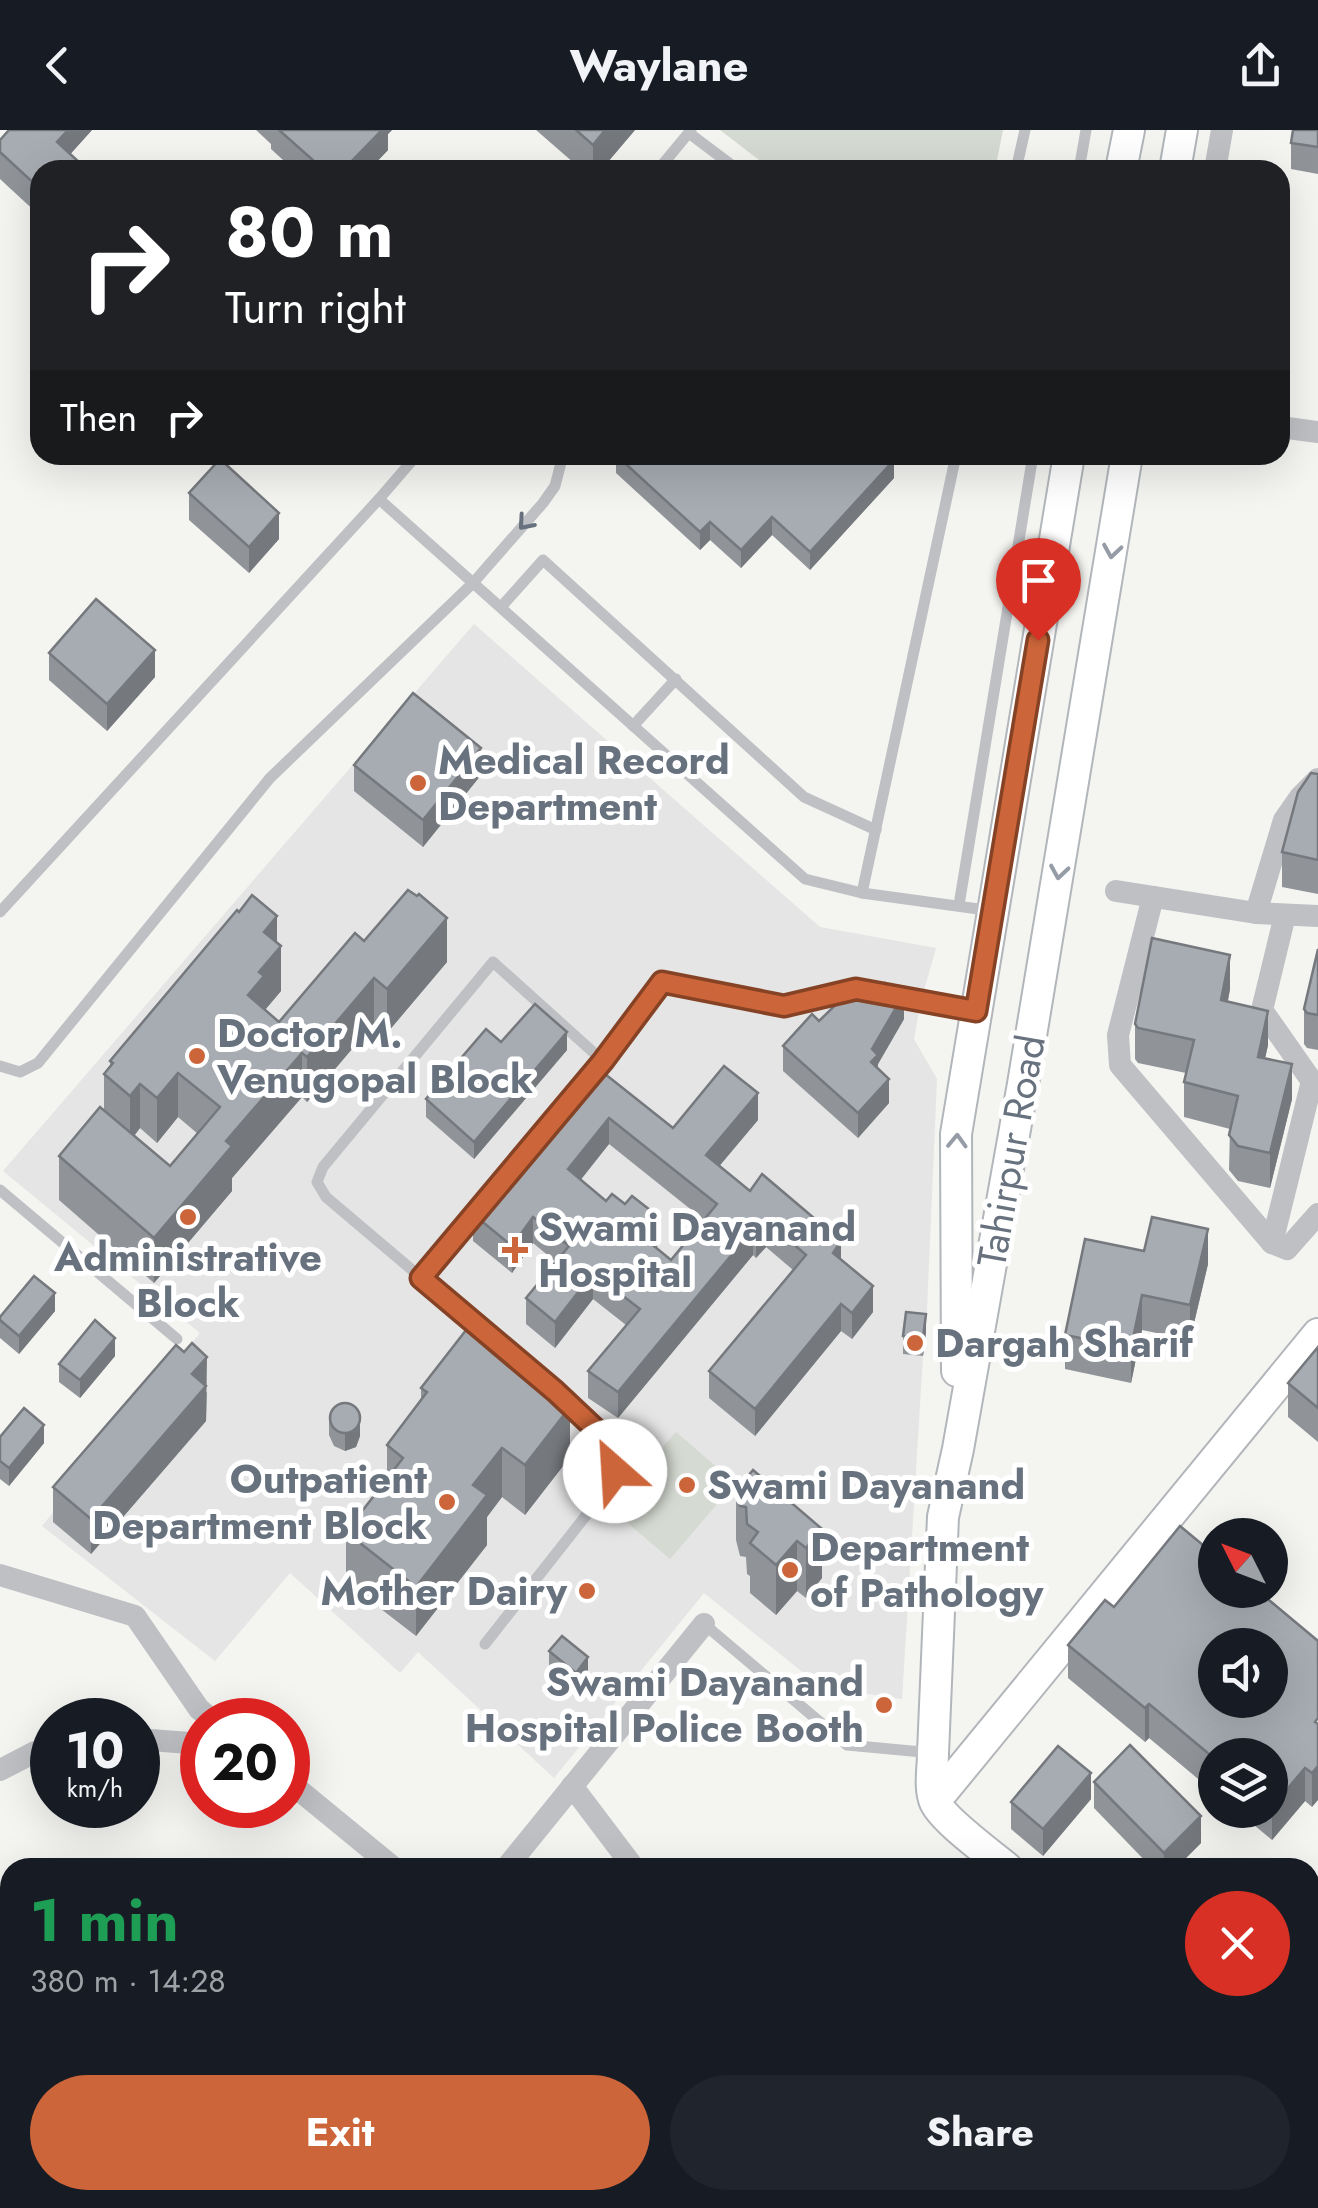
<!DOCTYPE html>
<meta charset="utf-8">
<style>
body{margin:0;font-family:Jost,sans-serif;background:#20242c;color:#f1f3f6;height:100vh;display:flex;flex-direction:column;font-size:38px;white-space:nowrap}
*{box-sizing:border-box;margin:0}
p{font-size:32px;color:#9ea1a6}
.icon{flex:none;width:55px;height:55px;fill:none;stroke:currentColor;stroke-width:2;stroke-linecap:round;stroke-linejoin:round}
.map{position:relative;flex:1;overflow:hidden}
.details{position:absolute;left:0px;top:1728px;width:1320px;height:352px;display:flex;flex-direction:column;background:#171b24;border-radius:30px 30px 0 0;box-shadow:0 10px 40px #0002}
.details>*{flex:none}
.banner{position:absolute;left:30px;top:30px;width:1260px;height:305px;border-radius:30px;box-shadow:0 10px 40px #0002;background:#202124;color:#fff;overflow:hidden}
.needle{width:65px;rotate:312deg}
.buttons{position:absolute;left:1198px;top:1388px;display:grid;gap:20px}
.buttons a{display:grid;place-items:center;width:90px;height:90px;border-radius:50%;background:#171b24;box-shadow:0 10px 40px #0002;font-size:50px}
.speed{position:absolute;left:30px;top:1568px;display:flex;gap:20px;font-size:50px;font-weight:700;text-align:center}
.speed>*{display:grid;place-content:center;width:130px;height:130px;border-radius:50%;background:#171b24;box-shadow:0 10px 40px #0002;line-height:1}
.speed small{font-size:25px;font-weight:400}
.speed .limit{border:15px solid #d22;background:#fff;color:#111}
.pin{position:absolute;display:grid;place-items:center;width:85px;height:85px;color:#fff;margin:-102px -42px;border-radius:50% 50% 50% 0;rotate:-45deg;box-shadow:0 0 10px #0007}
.pin .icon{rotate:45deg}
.me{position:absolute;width:110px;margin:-55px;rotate:334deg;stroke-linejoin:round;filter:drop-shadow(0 0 8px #0008)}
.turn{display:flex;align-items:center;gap:35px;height:210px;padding:0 30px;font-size:45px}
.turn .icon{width:130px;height:130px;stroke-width:2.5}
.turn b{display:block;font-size:70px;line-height:85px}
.then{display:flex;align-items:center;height:95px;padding:0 30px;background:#0003;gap:20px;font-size:38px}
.round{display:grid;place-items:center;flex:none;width:105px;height:105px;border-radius:52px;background:#20242c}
.headline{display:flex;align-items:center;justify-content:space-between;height:170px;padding:0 30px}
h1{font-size:60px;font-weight:700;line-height:75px;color:#1e9e55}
.button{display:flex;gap:20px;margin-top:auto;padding:20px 30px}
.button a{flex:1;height:115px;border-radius:60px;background:#cc6539;color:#fff;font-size:40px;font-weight:700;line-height:115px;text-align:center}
.button a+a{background:#20242c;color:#f1f3f6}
header{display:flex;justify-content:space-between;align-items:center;height:130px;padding:0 30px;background:#171b24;font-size:45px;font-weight:700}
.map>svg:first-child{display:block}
.built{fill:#e4e5e4}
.green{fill:#d5dad2}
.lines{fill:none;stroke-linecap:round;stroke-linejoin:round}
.secondary-casing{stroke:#b2b6ba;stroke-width:34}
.lane{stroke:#bec0c4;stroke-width:11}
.street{stroke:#bec0c4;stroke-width:22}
.secondary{stroke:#fff;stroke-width:30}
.rail{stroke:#a1a5aa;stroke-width:8;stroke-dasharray:15 8;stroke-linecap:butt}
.wall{fill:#909499;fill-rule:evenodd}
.shaded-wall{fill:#75787d}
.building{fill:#a7acb2;stroke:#75787d;stroke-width:2.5;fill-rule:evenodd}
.oneway{stroke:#67727e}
.oneway2{stroke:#959ca5}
.route-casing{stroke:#854225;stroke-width:25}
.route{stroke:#cc6539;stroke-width:18}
.poi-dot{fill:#cc6539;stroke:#fff;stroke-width:4}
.labels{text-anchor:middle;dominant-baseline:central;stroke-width:10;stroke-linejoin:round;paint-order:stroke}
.poi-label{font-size:40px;font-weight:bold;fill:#67727e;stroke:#fff;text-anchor:start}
.street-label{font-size:40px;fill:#67727e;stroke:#fff}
</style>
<header><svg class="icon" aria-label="back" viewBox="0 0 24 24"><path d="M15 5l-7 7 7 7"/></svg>Waylane<svg class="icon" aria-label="share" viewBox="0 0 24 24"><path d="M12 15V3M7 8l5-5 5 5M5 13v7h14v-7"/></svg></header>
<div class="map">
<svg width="1318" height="2078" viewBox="0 0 1318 2078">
<rect width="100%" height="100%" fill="#f4f4f1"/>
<!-- built -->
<path class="built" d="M474,494L820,797L936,818L921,871L914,909L937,949L926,1202L903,1223L923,1226L902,1569L821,1557L704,1463L554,1648L418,1522L400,1543L290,1443L215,1531L42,1396L200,1203L3,1041Z"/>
<!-- green -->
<g class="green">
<path d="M720,0H1003L995,40H772Z"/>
<path d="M676,1302L735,1353L670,1429L610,1378Z"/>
</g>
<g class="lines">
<!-- secondary casing -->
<g class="secondary-casing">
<g id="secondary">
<path d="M1121,40L1129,0"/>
<path d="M1175,40L1182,0"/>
<path d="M957,1241L956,1004L1069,325"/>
<path d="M935,1671L1318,1204"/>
<path d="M1007,1738C989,1723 944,1691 935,1672C929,1658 933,1638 933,1623L943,1387L958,1319L1023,954L1127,325"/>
<path d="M1310,1995L1318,2002"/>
</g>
</g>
<!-- lane -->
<g class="lane">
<path d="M689,3L738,40"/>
<path d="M658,40L691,0"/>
<path d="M1016,40L1025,0"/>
<path d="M1079,40L1086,0"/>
<path d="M417,325L379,369L805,749L862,763L993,781"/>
<path d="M501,477L543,430L804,667L876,700"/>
<path d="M633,596L676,549"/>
<path d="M862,763L956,325"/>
<path d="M959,775L1033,325"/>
<path d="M0,782L379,369"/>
<path d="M0,936L20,942L38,933L270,648L473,453L543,373L555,356L563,325"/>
<path d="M588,949L662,852L784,876L856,859L975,880"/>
<path d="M0,1060L177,1209"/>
<path d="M421,1148L483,1074"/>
<path d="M704,1494L847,1615L933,1623"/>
<path d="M485,1514L606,1360L615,1341L613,1324L607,1310L555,1261L326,1067L317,1052L323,1037L493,832L603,931"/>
</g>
<!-- street -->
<g class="street">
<path d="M1215,40L1222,0"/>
<path d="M1280,297L1318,302"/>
<path d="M1116,761L1256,783L1318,786"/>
<path d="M1153,767L1118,905L1120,935L1272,1113L1287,1119L1318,1084"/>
<path d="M1256,783L1284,690L1300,667L1318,649"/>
<path d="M1285,785L1262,880L1318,960"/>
<path d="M1272,1113L1312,951"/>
<path d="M0,1445L135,1486L199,1579L212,1590"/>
<path d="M138,1609L202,1614"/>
<path d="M0,1640L35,1622L52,1619"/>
<path d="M288,1651L394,1738"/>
<path d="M572,1656L634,1738"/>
<path d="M506,1738L704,1494"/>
<path d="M1310,1797L1318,1788"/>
<path d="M0,1981L10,1995"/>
<path d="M351,2070L360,2078"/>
<path d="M673,2070L680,2078"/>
<path d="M841,2070L843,2078"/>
<path d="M399,2078L409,2070"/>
<path d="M555,2078L581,2070"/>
<path d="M1066,2078L1072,2070"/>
</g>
<!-- secondary -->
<use href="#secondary" class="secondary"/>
<!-- rail -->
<g class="rail">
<path d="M0,1803L10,1812"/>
<path d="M0,1828L10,1838"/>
<path d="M206,2070L212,2078"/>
<path d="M225,2070L230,2078"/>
</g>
</g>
<!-- wall -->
<g class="wall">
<path d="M9,0H92L70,24L80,40H40V86L0,49V10Z"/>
<path d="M256,0H392L388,4V20L369,40H294L271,19V14Z"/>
<path d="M536,0H635L601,40H582Z"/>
<path d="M1318,0V44L1291,39V13Z"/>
<path d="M615,325H888L894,348L810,440L772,405L741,438L710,410L700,420L616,343V327Z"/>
<path d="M189,363L279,409L249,443L189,390Z"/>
<path d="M49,523L155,547L107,601L49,550Z"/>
<path d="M354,635L481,645L423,717L354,661Z"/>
<path d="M1318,644V764L1282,757V722Z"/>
<path d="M364,811L447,832L387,903L374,893L307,972L302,967L232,1048V1061L154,1153L59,1070V1026L104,980V944L110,936V931L277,813L281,861L265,880L279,892ZM178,987L198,1004L170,1036L134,1006L140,998L157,1013Z"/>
<path d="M1318,819V920L1307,918L1304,914V879Z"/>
<path d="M1230,859L1228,871L1268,915L1265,928L1292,969L1270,1058L1238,1051L1229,1040L1230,999L1184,987V952L1186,943L1138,933L1135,929V894Z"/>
<path d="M874,869L904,889L878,934V938L889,973L858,1008L783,941V916L819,891Z"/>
<path d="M501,912L567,920L474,1029L426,987V969Z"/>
<path d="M595,936L673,998L758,990L719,1036L841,1130L873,1182L852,1209L841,1201L755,1306L709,1268V1241L793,1140L766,1117L756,1128L753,1125L618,1288L588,1268V1241L626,1195L593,1169L555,1218L526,1194V1168L556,1132L533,1113L512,1143L473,1111V1084ZM609,1014L704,1090L671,1130L656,1118L659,1114L625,1074L606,1071L580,1050Z"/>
<path d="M1144,1121L1208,1134L1190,1210L1142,1200L1131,1253L1065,1239V1205Z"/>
<path d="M55,1181L19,1224L0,1208V1187Z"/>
<path d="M926,1202L923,1226L903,1224V1206Z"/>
<path d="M486,1213L570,1327L525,1385L502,1367L487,1387V1415L416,1506L346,1452V1402L387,1349V1315L421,1270V1258Z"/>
<path d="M1318,1217V1312L1288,1287V1253Z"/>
<path d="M115,1226L80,1268L59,1252V1234Z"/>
<path d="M207,1262L206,1291L91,1424L53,1392V1357Z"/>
<path d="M329,1287L360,1306L356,1317L345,1321L334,1316L329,1305Z"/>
<path d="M0,1307L44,1313L9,1356L0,1349Z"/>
<path d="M736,1360L822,1399V1448L806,1468L797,1461L776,1485L750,1463V1446L747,1444L746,1427L740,1426L736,1410Z"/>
<path d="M1114,1477L1318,1511L1312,1677L1305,1671L1272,1710L1236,1680H1270V1625H1215V1663L1149,1608L1145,1612L1068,1548V1515Z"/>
<path d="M549,1521L588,1545L576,1561L549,1539Z"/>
<path d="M1094,1652L1201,1713L1176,1738H1152L1094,1678Z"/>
<path d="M1091,1669L1043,1726L1011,1699V1672Z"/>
<path d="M1318,1797V1959L1310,1952V1806Z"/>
</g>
<!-- shaded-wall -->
<g class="shaded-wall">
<path d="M68,0H92L57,39V12Z"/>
<path d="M380,0H392L388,4V20L369,40H343Z"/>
<path d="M605,0H635L601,40H593V15Z"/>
<path d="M894,330V348L810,440V422Z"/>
<path d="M279,383V409L249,443V417Z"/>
<path d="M772,387V405L741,438V420Z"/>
<path d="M710,392V410L700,420V402Z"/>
<path d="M155,520V547L107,601V574Z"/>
<path d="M481,618V645L423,717V690Z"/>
<path d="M277,786V821L281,816V861L264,881L248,865L264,802Z"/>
<path d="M447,788V832L387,903V859Z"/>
<path d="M1230,825V859L1221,905V870Z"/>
<path d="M374,848V893L307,972V927Z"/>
<path d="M904,864V889L878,934V949L871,957L872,919Z"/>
<path d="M1268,881V915L1258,961V927Z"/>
<path d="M567,902V920L474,1029V1012Z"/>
<path d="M302,923V967L232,1048V1061L154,1153V1108L226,1011Z"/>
<path d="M1292,934V969L1270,1058V1023Z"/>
<path d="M178,943V987L157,1013V968Z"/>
<path d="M889,949V973L858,1008V983Z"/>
<path d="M140,954V998L130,1011V966Z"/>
<path d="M758,963V990L706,1052V1025Z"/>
<path d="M609,988V1014L568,1066V1039Z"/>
<path d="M533,1087V1113L512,1143V1116Z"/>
<path d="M659,1087V1114L643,1134V1107Z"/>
<path d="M766,1090V1117L756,1128V1102Z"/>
<path d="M753,1099V1125L618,1288V1262Z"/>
<path d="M1208,1099V1134L1190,1210V1175Z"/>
<path d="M841,1111V1137L833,1123Z"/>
<path d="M593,1143V1169L555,1218V1192Z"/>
<path d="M873,1156V1182L852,1209V1183Z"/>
<path d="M55,1163V1181L19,1224V1206Z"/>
<path d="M1142,1165V1200L1131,1253V1218Z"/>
<path d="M841,1174V1201L755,1306V1279Z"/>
<path d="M926,1184V1202L923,1226V1208Z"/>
<path d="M115,1208V1226L80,1268V1250Z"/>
<path d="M207,1227L206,1291L91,1424V1389L192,1244Z"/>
<path d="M570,1277V1327L525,1385V1335Z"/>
<path d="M360,1288V1306L356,1317L345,1321V1303Z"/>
<path d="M44,1295V1313L9,1356V1338Z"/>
<path d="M502,1318V1367L487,1387V1415L416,1506V1457L473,1355Z"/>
<path d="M822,1399V1448L806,1468V1418Z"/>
<path d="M797,1411V1461L776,1485V1435Z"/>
<path d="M588,1527V1545L576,1561V1543Z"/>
<path d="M1149,1574V1608L1145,1612V1578Z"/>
<path d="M1318,1636V1670L1312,1677V1643Z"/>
<path d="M1305,1638V1671L1272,1710V1677Z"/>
<path d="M1091,1643V1669L1043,1726V1699Z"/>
<path d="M1201,1686V1713L1176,1738H1164V1723Z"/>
</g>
<!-- building -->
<g class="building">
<path d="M9,0H68L57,12L80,33L73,40H40V59L0,22V10Z"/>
<path d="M279,0H382L343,40H324Z"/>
<path d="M576,0H605L593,15Z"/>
<path d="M1293,0H1318V17L1291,13Z"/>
<path d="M616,325H888L894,330L810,422L772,387L741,420L710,392L700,402Z"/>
<path d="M220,329L279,383L249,417L189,363Z"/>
<path d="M96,469L155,520L107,574L49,523Z"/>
<path d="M413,563L481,618L423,690L354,635Z"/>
<path d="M1311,643L1318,644V730L1282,722L1298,662Z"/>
<path d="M408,760L417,766L419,764L447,788L387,859L374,848L307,927L302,923L226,1011L232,1016L154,1108L59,1026L100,977L170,1036L220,977L178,943L157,968L140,954L130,966L104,944L113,933L110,931L237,780L239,782L252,765L277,786L264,802L281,816L259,842L264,846L248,865L279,892L355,803L364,811Z"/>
<path d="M1152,808L1230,825L1221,870L1268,881L1258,927L1292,934L1270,1023L1238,1016L1229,1005L1238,966L1184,952L1194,910L1138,898L1135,894Z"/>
<path d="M1318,819V885L1307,883L1304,879Z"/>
<path d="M885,853L904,864L872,919L878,925L871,932L889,949L858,983L783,916L812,884L819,891L856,855L874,869Z"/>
<path d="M535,874L567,902L474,1012L426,969L486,899L501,912Z"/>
<path d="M595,936L673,998L724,936L758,963L706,1025L750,1061L762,1044L841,1111L833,1123L873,1156L852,1183L841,1174L755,1279L709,1241L806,1125L766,1090L756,1102L753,1099L618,1262L588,1241L640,1179L593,1143L555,1192L526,1168L569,1116L533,1087L512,1116L473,1084ZM609,988L717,1074L671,1130L643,1107L659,1087L632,1066L625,1074L612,1064L606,1071L568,1039Z"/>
<path d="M1152,1087L1208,1099L1190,1175L1142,1165L1131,1218L1065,1205L1085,1109L1144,1121Z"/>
<path d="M34,1146L55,1163L19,1206L0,1190V1187Z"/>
<path d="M906,1182L926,1184L923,1208L903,1206Z"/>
<path d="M95,1190L115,1208L80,1250L59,1234Z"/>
<path d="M470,1195L486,1208L484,1211L570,1277L525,1335L502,1318L473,1355L487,1365L416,1457L346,1402L403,1328L387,1315L427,1262L421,1258Z"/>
<path d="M192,1213L207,1227L192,1244L206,1256L91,1389L53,1357L176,1215L184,1222Z"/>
<path d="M1318,1217V1278L1288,1253Z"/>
<circle cx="345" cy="1288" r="15"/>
<path d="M24,1278L44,1295L9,1338L0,1331V1307Z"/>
<path d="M753,1340L822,1399L806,1418L797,1411L776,1435L750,1413L758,1402L747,1394L746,1377L740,1376L736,1360Z"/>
<path d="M1180,1396L1215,1425V1460H1257L1318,1511V1588L1315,1592L1318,1594V1636L1312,1643L1305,1638L1272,1677L1270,1675V1625H1215V1629L1149,1574L1145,1578L1068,1515L1105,1470L1114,1477ZM1215,1515H1270V1570H1215Z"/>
<path d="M562,1506L588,1527L576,1543L549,1521Z"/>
<path d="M1130,1615L1201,1686L1164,1723L1094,1652Z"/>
<path d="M1058,1616L1091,1643L1043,1699L1011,1672Z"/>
<path d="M1318,1797V1928L1310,1921V1806Z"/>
</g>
<!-- one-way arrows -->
<defs><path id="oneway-chevron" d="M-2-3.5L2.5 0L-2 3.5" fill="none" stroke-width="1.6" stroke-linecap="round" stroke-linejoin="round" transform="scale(2.5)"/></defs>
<use class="oneway" href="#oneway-chevron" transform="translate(525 393) rotate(131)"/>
<g class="oneway2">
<use href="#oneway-chevron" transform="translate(1112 421) rotate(99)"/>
<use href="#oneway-chevron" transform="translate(1059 742) rotate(99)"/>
<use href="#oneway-chevron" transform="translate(957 1011) rotate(-88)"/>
</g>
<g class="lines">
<!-- route casing -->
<g class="route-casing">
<path id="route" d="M615,1341L614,1324L607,1310L555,1261L421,1148L603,931L662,852L784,876L856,859L976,881L1038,510"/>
</g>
<!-- route -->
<use href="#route" class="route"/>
</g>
<!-- markers -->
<g class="poi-dot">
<circle cx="418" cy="653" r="10"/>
<circle cx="197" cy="926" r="10"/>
<circle cx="188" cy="1087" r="10"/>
<path d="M510 1105h10v10h10v10h-10v10h-10v-10h-10v-10h10z"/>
<circle cx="915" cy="1213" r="10"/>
<circle cx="687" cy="1355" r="10"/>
<circle cx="447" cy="1372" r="10"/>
<circle cx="790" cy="1440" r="10"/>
<circle cx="587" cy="1461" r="10"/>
<circle cx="884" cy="1575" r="10"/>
</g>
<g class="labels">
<!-- poi labels -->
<g class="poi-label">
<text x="438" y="630">Medical Record<tspan x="438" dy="46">Department</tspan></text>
<text x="217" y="903">Doctor M.<tspan x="217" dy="46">Venugopal Block</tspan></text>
<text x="538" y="1097">Swami Dayanand<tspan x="538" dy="46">Hospital</tspan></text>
<text x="188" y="1127" text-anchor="middle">Administrative<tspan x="188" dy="46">Block</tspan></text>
<text x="935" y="1213">Dargah Sharif</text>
<text x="427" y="1349" text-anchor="end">Outpatient<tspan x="427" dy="46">Department Block</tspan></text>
<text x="707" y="1355">Swami Dayanand</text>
<text x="810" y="1417">Department<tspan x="810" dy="46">of Pathology</tspan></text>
<text x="567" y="1461" text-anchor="end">Mother Dairy</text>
<text x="864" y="1552" text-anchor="end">Swami Dayanand<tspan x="864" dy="46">Hospital Police Booth</tspan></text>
</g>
<!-- street labels -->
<g class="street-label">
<text transform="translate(1011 1021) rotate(-80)">Tahirpur Road</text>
</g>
</g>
</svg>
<div class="buttons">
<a><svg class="needle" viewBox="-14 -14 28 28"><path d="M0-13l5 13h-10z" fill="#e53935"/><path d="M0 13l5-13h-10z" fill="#9ea1a6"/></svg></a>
<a><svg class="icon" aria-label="sound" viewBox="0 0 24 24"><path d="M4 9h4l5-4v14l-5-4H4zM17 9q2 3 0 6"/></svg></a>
<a><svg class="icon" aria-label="layers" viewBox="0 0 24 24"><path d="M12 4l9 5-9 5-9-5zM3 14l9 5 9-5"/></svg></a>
</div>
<div class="speed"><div>10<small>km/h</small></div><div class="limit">20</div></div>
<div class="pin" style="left:1038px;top:510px;background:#d93025"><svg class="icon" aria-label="arrive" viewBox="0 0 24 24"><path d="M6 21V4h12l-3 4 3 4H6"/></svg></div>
<svg class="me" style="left:615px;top:1341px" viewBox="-20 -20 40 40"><circle r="19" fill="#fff"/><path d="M0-13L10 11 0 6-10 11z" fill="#cc6539"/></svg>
<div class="banner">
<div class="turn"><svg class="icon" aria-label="right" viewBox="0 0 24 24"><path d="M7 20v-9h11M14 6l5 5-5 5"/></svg><div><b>80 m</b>Turn right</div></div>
<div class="then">Then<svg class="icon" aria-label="right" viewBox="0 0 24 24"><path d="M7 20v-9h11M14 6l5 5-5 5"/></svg></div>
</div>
<section class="details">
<div class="headline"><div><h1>1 min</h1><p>380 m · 14:28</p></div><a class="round" style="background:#d93025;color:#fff"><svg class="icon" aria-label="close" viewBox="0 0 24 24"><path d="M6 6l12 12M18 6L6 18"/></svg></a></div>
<div class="button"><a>Exit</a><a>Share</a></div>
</section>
</div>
